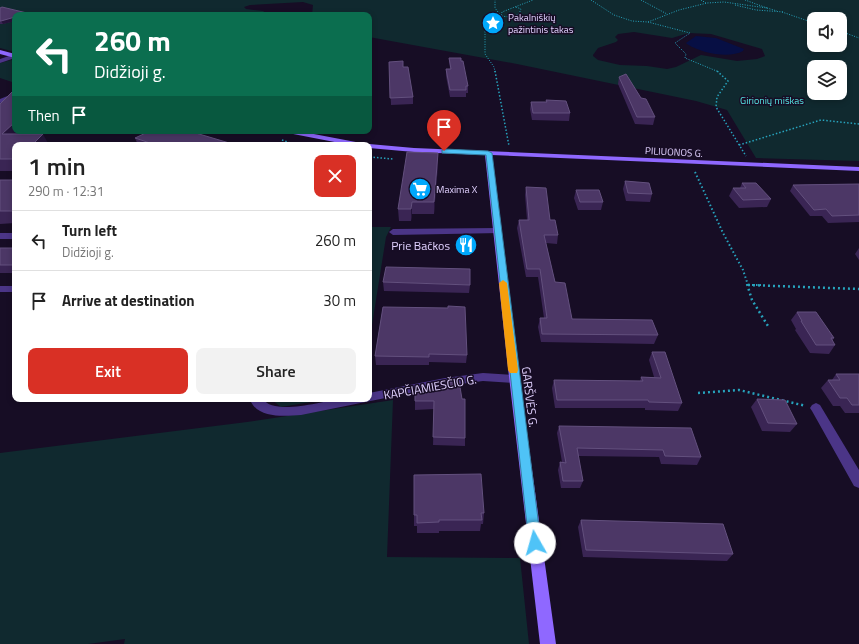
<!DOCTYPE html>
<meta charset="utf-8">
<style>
body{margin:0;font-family:"Titillium Web",sans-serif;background:#f2f2f2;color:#222;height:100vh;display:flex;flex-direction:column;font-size:15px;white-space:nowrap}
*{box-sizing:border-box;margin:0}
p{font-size:13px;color:#767676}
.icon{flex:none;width:22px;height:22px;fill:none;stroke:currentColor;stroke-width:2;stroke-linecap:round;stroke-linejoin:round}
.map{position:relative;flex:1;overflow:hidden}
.panel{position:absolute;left:12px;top:142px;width:360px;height:260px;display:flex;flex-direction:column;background:#fff;border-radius:8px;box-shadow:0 2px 6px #0003}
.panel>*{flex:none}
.top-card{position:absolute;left:12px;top:12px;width:360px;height:122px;border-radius:8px;box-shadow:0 2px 6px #0003;background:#0b6e4f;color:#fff;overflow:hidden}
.controls{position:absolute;left:807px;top:12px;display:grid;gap:8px}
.controls a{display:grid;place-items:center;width:40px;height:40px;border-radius:8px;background:#fff;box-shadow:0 2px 6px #0003;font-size:20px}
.pin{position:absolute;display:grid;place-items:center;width:34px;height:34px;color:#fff;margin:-41px -17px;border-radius:50% 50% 50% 0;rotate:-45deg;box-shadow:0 0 4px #0007}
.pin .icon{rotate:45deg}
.me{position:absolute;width:44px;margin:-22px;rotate:353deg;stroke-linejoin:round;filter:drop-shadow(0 0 3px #0008)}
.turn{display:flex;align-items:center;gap:14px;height:84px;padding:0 16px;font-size:18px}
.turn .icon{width:52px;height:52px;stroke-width:2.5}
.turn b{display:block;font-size:28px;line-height:34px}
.then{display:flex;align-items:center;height:38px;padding:0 16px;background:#0003;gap:8px;font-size:15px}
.round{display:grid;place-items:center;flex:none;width:42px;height:42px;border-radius:8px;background:#f2f2f2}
.headline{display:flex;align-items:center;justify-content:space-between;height:68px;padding:0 16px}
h1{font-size:24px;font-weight:600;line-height:30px}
.action{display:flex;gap:8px;margin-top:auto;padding:8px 16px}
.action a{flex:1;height:46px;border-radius:8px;background:#d93025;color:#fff;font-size:16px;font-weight:600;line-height:46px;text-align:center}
.action a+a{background:#f2f2f2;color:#222}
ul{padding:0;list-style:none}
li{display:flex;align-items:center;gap:12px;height:60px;padding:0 16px;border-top:1px solid #e0e0e0}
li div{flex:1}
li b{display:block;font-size:15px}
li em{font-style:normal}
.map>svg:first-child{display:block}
.green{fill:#10292f;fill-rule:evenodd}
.water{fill:#070f44}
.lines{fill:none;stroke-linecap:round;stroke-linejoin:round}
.path-far3{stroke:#27a3bd;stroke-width:1;stroke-dasharray:1 1.5;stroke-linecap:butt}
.path-far2{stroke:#27a3bd;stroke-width:1.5;stroke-dasharray:1.5 2;stroke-linecap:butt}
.path-far1{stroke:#27a3bd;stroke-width:2;stroke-dasharray:1.5 2.5;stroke-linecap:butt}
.path{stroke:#27a3bd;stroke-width:2.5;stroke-dasharray:2 3;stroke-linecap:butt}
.minor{fill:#4b3587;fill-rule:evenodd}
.secondary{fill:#8f68ff;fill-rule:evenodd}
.wall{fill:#3a2554}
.shaded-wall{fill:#241439}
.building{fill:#4c3766;stroke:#63507e}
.route{fill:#4fc3f7;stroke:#337fa1}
.slow{fill:#f59e0b}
.labels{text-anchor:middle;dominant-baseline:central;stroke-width:3;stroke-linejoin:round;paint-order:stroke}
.far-poi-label{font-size:10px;fill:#e1d1ff;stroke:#170d25;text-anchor:start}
.far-park-label{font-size:10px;fill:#56e6e4;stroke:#170d25}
.far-street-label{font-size:10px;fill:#e1d1ff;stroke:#170d25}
.poi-label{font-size:12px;fill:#e1d1ff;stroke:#170d25;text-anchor:end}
.street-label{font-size:12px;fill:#e1d1ff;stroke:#170d25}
</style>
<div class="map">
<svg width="859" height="644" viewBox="0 0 859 644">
<rect width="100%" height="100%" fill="#170d25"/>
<!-- green -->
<g class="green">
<path d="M0,0H859V161L756,158L727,110L696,101L517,64L369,37V15H312L313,5L303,2L250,5L244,7L246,9L263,11L269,15H15V49L11,51L0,48ZM814,19H840V45H814ZM634,32L672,38L689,33L711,34L762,49L765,56L757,59L737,61L701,55L676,67L667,69L647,66L620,65L598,60L593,56V55L598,48L616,42L618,40L615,37L618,34ZM814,67H840V93H814Z"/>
<path d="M11,60L15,61V83L0,78V63Z"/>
<path d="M369,227H391L386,237L369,344Z"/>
<path d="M271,399H329L281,407Z"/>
<path d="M393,400L387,557L520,558L529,644H124L125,639L88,644H0V453L247,422Z"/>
</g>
<!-- water -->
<path class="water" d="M696,36L716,38L744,49L743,51C729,59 701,53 687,44L686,43Z"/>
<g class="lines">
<!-- path-far3 -->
<g class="path-far3">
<path d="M591,0L614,15L632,21L648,22L679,10L707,3L724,2L767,8L745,0"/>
<path d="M641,0L667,14"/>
<path d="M701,0L706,3"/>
<path d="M735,5L756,10L784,12"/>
<path d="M516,7L521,9L519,14L509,17L501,16L502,12L533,0"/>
<path d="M767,8L777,11"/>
<path d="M782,12L814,23"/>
<path d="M648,22L690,33L675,43L686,54L685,58L719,72"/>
<path d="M489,23L498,22"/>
<path d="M840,31L859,38"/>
<path d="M495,72L494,67L485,54V31L491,20L501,16L495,8V0"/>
</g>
<!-- path-far2 -->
<g class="path-far2">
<path d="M495,71L509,146"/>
<path d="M717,71L728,81L717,97L716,107L746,156"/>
<path d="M282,140L296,145"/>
<path d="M739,145L821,120L859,124"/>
<path d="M370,157L393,159"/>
</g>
<!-- path-far1 -->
<g class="path-far1">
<path d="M695,172L723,233L743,270L748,285"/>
<path d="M748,285H761"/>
</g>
<!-- path -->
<g class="path">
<path d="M747,284L752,300L768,326"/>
<path d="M748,285L859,289"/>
<path d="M698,393L739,390L806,406"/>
</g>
<!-- minor -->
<g class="minor">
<path d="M15,54V58L0,63V59Z"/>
<path d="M15,93V97L0,103V99Z"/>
<path d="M497,228L501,231L500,233L393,235L389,232L393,229Z"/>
<rect x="0" y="233" width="15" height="6"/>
<rect x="0" y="286" width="15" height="6"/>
<path d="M483,373L514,375L518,376L520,379L518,382L514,383L483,381L445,386L301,415C286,416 260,419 251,402V399H263C274,416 323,401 341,399C350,398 360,399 369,399V393L445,378Z"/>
<path d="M816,403L820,405L859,470V488L854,486L812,411L810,408L812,405Z"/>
</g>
<!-- secondary -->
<g class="secondary">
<path d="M0,50L15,54V58L0,54Z"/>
<path d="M285,131H298L361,143L364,145H350L288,133Z"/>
<path d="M369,144L414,148L859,167V171L492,155L518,368L556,644H540L508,368L485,155L414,152L369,148V145H366Z"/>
</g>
</g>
<!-- wall -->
<g class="wall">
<path d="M0,8L15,15V21L3,24H0Z"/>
<path d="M449,58L461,61L468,86V93H466V97H450L446,76V69H450Z"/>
<path d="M389,62L403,67L413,97V104L391,105Z"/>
<path d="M619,77L641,98L655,117L653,125L635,124L618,84Z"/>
<path d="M546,100L570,113L569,121L532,120L530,109L531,102H546Z"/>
<path d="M0,104L15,131H24L21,134L15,145V171H0Z"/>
<path d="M135,138L236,145H138Z"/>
<path d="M438,165L434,214H412L411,221H399L398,209Z"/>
<path d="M0,180H15V223L0,224Z"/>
<path d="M625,181L652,194L650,202L626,201L623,189Z"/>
<path d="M742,183L771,199L767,207L739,208L729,196L733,188H740Z"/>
<path d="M859,184V222L828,223L822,216H810L790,191L793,185Z"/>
<path d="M526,187L550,220L558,235L557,244L546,243L555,282L572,319L658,335L654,344L541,342L538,327L540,318H544L538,277H526L517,228L519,220H527L525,195Z"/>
<path d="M576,190L603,202L601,210H578L574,198Z"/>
<rect x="0" y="248" width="15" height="25"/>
<path d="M859,248V260L855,254Z"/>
<path d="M383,282L470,285L469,293L384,291Z"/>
<path d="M383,307L467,355L466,363L429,362V365H376L375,356Z"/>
<path d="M797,312L834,338L832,341L835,345L829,354L810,353L795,330L796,329L791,320Z"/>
<path d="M652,352L682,403L678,411L645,410V408H555L552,388L554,380L640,381L641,377H654L649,360Z"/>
<path d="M836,374H859V413H845L840,406H833L821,388L828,380H832Z"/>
<path d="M462,399L465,438V446L433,445L434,409L415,410V401Z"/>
<path d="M757,399L797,424L790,432L762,431L751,407Z"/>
<path d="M559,426L701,457L697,465L661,464L659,457L578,456L583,481L580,488H561L558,470L560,462H562L557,433Z"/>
<path d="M484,513L483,524H481L480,531H439V533H417V526H414V515Z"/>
<path d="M581,520L733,554L727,561L583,557L578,527Z"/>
</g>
<!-- shaded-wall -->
<g class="shaded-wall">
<path d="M15,17V21L3,24L1,21Z"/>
<path d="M15,122V131H24L8,146L2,134Z"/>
<path d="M43,134L49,145H32Z"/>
<path d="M438,153V165L434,214V202Z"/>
<path d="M412,202V214L411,221V209Z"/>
</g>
<!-- building -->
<g class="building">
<path d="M2,7L27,13L22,15H15V17L1,21H0V8Z"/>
<path d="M449,58H461V61H463L468,86H466V90H450L446,69H451Z"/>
<path d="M403,61V67H408L413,97L390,98L389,62Z"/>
<path d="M626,74L641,98L646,99L655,117H637L619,77Z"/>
<path d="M15,89V122L2,134H43L32,145H15V159H0V104Z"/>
<path d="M546,100L566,101L570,113H533L531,102H547Z"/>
<path d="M150,131H189L236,145H156L135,138Z"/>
<path d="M407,152L438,153L434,202H412L411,209H398Z"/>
<rect x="0" y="180" width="15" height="31"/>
<path d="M625,181L649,183L652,194L628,193Z"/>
<path d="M742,183H756L771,199L743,200L733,188H746Z"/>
<path d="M859,184V215L832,216L826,209L814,210L793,185Z"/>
<path d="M526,187L546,188L550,220H555L558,235H544L555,282L565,283L572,319L652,320L658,335L542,334L540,318H547L540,269H527L519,220H529Z"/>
<path d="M576,190H599L603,202H580Z"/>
<rect x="0" y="248" width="15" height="17"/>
<path d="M386,267L470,269V285L383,282Z"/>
<path d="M448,306L465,307L467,355L429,354V357L375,356L383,307L448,308Z"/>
<path d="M797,312H816L834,338H831L835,345H816L801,321H802Z"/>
<path d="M652,352H665L682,403L649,402L648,400H557L554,380L643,381L641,377L661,378Z"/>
<path d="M836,374H859V405H852L847,398H840L828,380H840Z"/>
<path d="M459,381L462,399H465V438L433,437L434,401H415V388Z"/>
<path d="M757,399L785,400L797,424L768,423Z"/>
<path d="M559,426L691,428L701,457L665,456L663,450L577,448L583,481H563L560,462L566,463Z"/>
<path d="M481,474L484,513H481L482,520H439V522L417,523V515H414V475Z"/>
<path d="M581,520L723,524L733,554L586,550Z"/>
</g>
<!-- route -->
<path class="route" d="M444,149L488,151L492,153L541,543L539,547L535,549L530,547L529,543L486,155L442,153V150Z"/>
<!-- slow -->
<path class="slow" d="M503,280L507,283L518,370L517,373H510L508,370L499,283Z"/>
<!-- icons -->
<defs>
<g id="sight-disc" transform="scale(1.15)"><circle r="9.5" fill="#00a8fc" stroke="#170d25"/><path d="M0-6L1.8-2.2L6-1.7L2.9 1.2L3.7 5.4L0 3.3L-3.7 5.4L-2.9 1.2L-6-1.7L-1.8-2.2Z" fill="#fff"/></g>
<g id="supermarket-disc" transform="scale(1.15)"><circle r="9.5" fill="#00a8fc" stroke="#170d25"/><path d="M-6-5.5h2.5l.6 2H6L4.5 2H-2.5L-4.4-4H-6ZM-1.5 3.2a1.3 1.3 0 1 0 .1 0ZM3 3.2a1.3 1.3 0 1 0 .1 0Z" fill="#fff"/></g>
<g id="restaurant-disc" transform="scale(1.15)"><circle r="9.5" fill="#00a8fc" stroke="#170d25"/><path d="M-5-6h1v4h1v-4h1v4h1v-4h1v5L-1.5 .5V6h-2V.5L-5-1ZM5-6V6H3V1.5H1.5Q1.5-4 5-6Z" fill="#fff"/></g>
</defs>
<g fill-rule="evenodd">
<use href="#sight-disc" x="493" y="23"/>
<use href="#supermarket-disc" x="420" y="189"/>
<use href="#restaurant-disc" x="466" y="245"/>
</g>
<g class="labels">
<!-- far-poi labels -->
<g class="far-poi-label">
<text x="508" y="17">Pakalniškių<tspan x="508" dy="12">pažintinis takas</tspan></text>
<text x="436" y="189">Maxima X</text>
</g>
<!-- far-park labels -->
<g class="far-park-label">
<text x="772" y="100">Girionių miškas</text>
</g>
<!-- far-street labels -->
<g class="far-street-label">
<text transform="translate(674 152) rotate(3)">PILIUONOS G.</text>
</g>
<!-- poi labels -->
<g class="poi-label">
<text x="450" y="245">Prie Bačkos</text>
</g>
<!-- street labels -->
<g class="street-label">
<text transform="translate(430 387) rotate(-10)">KAPČIAMIESČIO G.</text>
<text transform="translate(530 397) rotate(83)">GARŠVĖS G.</text>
</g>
</g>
</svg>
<div class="controls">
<a><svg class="icon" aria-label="sound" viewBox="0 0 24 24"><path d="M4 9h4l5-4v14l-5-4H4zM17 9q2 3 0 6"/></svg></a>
<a><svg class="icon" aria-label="layers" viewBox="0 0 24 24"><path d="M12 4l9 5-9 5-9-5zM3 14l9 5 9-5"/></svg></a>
</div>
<div class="pin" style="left:444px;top:151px;background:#d93025"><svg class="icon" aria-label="arrive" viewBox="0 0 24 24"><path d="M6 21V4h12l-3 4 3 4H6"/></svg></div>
<svg class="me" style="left:535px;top:543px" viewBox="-20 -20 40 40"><circle r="19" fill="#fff"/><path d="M0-13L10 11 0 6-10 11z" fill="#4fc3f7"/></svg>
<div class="top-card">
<div class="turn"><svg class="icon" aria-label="left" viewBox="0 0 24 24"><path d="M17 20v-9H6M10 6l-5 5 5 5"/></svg><div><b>260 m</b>Didžioji g.</div></div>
<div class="then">Then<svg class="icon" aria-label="arrive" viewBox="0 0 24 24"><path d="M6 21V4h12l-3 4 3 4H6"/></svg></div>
</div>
<section class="panel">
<div class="headline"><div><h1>1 min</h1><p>290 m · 12:31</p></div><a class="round" style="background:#d93025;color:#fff"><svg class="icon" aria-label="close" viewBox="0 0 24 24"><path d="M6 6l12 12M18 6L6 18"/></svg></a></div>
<ul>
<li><svg class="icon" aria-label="left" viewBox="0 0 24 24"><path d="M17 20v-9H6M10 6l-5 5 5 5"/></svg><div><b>Turn left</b><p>Didžioji g.</p></div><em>260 m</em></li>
<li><svg class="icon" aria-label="arrive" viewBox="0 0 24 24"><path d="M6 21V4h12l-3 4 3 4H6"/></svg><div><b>Arrive at destination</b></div><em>30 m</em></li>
</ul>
<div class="action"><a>Exit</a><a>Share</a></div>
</section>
</div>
